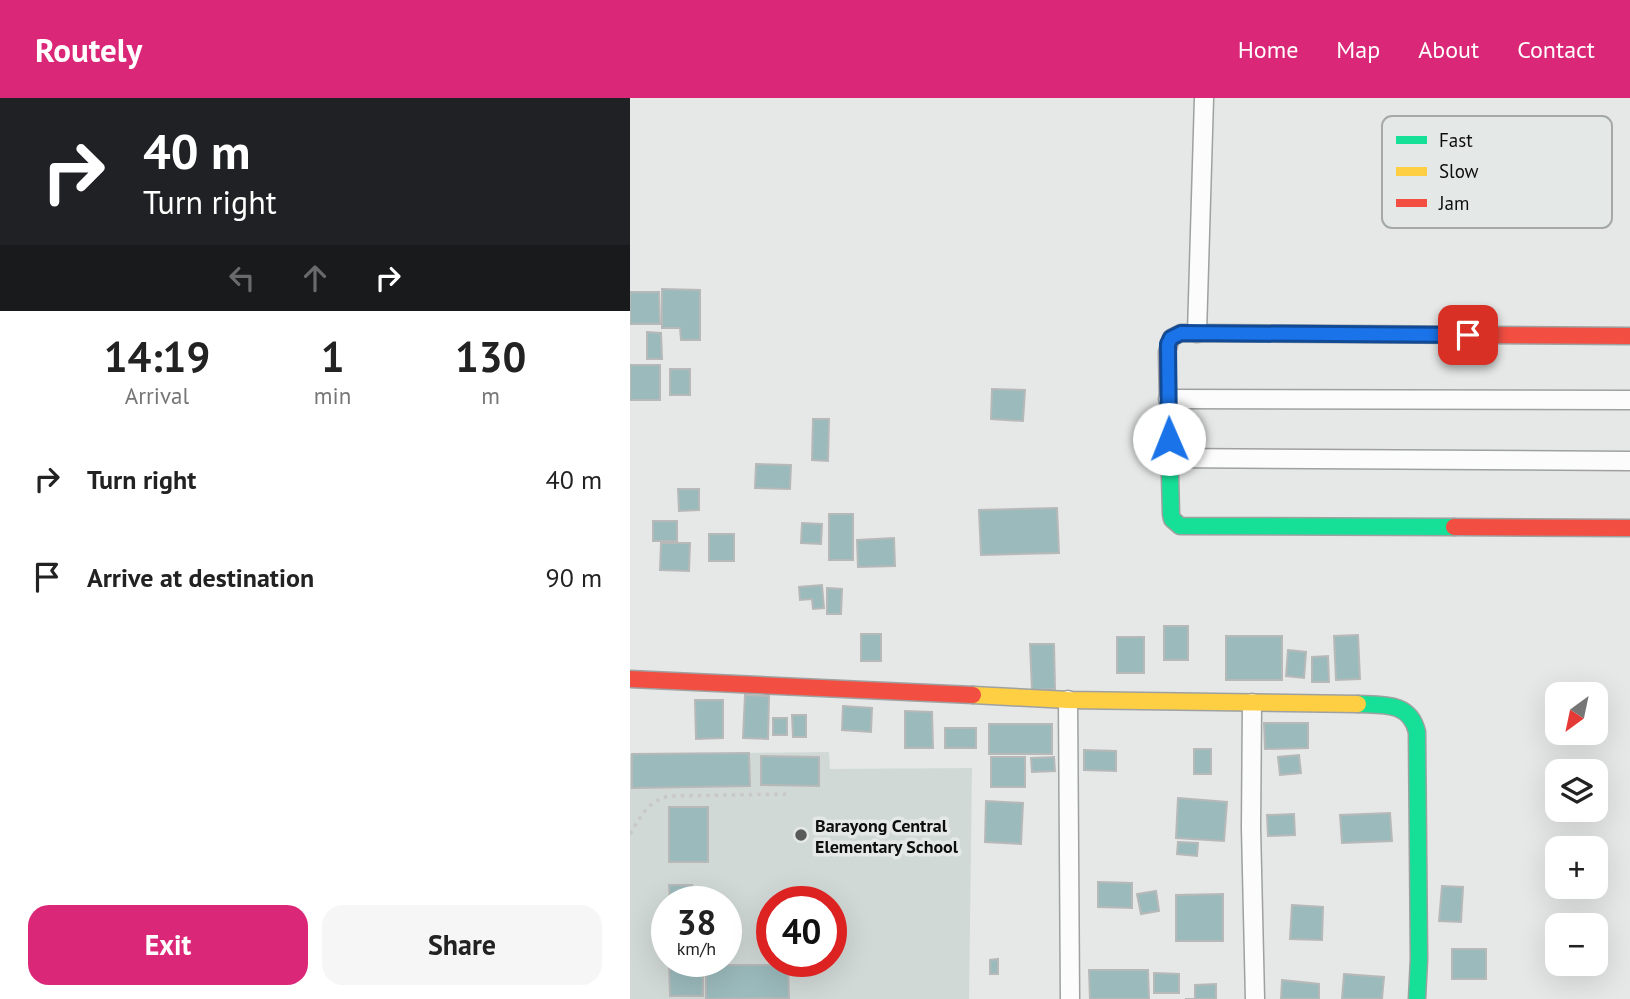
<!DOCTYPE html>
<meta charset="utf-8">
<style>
body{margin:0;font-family:"PT Sans",sans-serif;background:#f6f6f6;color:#222;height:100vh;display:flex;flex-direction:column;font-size:26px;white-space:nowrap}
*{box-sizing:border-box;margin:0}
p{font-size:23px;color:#767676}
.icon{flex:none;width:38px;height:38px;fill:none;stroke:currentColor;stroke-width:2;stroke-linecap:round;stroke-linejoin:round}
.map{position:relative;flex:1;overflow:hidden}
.side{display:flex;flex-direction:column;background:#fff;width:630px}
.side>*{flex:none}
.top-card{background:#202124;color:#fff;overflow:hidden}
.needle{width:46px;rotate:213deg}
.tools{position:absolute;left:915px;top:584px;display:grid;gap:14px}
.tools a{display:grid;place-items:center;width:63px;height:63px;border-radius:14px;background:#fff;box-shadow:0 7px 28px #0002;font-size:35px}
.speed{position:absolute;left:21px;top:788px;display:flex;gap:14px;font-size:35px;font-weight:700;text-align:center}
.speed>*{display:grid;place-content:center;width:91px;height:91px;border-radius:50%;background:#fff;box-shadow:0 7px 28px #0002;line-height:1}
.speed small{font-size:18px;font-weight:400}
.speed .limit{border:10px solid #d22;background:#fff;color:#111}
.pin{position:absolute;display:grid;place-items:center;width:60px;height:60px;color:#fff;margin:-30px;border-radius:14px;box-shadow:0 4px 10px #0006}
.me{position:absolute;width:77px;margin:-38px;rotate:359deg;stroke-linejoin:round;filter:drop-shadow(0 0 5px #0008)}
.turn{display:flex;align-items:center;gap:24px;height:147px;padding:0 28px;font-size:32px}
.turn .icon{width:91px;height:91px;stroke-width:2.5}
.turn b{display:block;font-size:49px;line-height:60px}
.lanes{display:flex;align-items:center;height:66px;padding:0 28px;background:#0003;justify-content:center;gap:35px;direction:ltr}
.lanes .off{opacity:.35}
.eta{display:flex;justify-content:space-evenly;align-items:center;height:119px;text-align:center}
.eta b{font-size:42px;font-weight:700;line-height:49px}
.primary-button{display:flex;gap:14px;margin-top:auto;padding:14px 28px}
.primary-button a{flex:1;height:80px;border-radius:21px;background:#db2777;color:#fff;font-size:28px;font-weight:700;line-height:80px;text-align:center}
.primary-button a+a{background:#f6f6f6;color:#222}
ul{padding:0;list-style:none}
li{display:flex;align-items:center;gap:21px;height:98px;padding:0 28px}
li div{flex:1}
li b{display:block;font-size:26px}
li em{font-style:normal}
header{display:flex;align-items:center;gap:42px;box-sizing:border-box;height:98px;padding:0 35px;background:#db2777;color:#fff}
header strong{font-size:33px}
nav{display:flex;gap:38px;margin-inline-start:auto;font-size:24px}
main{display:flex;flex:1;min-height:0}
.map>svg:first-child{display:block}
.built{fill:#d1d9d6;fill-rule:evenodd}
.building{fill:#9bbabc;stroke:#b7b9b9;stroke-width:2}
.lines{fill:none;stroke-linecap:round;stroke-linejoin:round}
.street-casing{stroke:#9fa1a1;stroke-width:21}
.fast-casing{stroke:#9fa1a1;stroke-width:19}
.slow-casing{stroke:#9fa1a1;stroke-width:19}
.jam-casing{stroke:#9fa1a1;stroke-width:19}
.path{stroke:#c7c8c7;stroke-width:3.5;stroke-dasharray:3.5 5;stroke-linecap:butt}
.street{stroke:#fbfcfb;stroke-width:18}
.fast{stroke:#16e098;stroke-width:16}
.slow{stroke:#ffcf43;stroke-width:16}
.jam{stroke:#f24e42;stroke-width:16}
.route-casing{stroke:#114b97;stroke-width:18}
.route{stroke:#1a73e8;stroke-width:12}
.poi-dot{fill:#595b5a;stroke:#e4e9e7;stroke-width:2.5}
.labels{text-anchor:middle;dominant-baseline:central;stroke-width:7;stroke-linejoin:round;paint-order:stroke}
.poi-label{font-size:18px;font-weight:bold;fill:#0d0f0e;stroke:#e4e9e7;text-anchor:start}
.key{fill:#e4e9e7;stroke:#a4a8a6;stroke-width:2}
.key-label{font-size:19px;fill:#0d0f0e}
</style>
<header>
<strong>Routely</strong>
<nav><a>Home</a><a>Map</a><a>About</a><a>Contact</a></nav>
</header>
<main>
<section class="side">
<div class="top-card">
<div class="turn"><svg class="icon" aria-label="right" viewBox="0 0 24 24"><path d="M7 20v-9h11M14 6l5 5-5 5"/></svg><div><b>40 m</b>Turn right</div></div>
<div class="lanes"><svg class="icon off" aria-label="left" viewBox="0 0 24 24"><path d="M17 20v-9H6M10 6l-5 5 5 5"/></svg><svg class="icon off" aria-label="ahead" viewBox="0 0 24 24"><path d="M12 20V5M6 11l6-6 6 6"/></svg><svg class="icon" aria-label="right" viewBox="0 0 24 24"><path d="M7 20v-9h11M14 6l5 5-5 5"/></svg></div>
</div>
<div class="eta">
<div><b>14:19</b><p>Arrival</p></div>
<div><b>1</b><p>min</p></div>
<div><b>130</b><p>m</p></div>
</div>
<ul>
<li><svg class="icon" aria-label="right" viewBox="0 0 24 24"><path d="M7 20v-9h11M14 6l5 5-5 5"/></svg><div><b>Turn right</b></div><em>40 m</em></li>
<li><svg class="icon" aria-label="arrive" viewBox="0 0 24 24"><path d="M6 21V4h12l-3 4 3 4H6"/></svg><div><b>Arrive at destination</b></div><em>90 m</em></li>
</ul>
<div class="primary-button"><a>Exit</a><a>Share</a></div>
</section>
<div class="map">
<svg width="1000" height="901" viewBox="0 0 1000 901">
<rect width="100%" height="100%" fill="#e5e8e7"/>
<!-- built -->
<path class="built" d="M199,654L200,671L342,670L339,901H0V656ZM37,803H96V863H37ZM142,803H201V863H142Z"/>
<!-- building -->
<g class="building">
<path d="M32,191L70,192V242H51L50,230H32Z"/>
<path d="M0,194H29L30,226H0Z"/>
<path d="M17,234L31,235L32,261H17Z"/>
<rect x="0" y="267" width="30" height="35"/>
<rect x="40" y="271" width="20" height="26"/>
<path d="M362,291L395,292L393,323L361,321Z"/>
<path d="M183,321H199L198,363L182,362Z"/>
<path d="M126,366L161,367L160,391L125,390Z"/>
<path d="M48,391H69V412L49,413Z"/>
<path d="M427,410L429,455L351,457L349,412Z"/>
<rect x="199" y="416" width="24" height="46"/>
<rect x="23" y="423" width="24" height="20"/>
<path d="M172,425L192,426L191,446L171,445Z"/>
<rect x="79" y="436" width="25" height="27"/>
<path d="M264,440L265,468L228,469L227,442Z"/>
<path d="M31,445H60L59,473L30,472Z"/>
<path d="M192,487L194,510L183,511L182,501L170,502L169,489Z"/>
<path d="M197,490L212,491L211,516H197Z"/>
<rect x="534" y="528" width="24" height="34"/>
<rect x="231" y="536" width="20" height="27"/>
<path d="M728,537L730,581L706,582L704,538Z"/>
<rect x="596" y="538" width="56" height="44"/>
<rect x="487" y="539" width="27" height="36"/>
<path d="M400,546H424L425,591L402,592Z"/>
<path d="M658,552L676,554L674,580L656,578Z"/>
<path d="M698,558L699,584H682V559Z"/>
<path d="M115,597L139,598L138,641L113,640Z"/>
<path d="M65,602H93V640L66,641Z"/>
<path d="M213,608L242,610L241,634L212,632Z"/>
<path d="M275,613L302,614L303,650H275Z"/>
<path d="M162,617H176V639H163Z"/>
<rect x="143" y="620" width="14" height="17"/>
<path d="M634,625H678V650L635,651Z"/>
<rect x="359" y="626" width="63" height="30"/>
<rect x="315" y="630" width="31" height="20"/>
<rect x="564" y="651" width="17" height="25"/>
<path d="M454,652L486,653V673L454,672Z"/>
<path d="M119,655L120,688L2,690V656Z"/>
<path d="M669,657L671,675L650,677L648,659Z"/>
<path d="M131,658L189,659V688L131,687Z"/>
<rect x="361" y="659" width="34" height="30"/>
<path d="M424,659L425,673L402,674L401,660Z"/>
<path d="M548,700L597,704L594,743L546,740Z"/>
<path d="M356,703L393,705L391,746L355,744Z"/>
<rect x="39" y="709" width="39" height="55"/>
<path d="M760,715L762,743L712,745L710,717Z"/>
<path d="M664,716L665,737L638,738L637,717Z"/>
<path d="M548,744L568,745L567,758L547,756Z"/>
<path d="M468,784L502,785V810L468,809Z"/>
<path d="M39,787H62V803H40Z"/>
<path d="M812,788L833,789L831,824L809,823Z"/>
<path d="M526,793L529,813L511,816L507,796Z"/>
<path d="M593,796V843H546V797Z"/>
<path d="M662,807L693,809L692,842L660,841Z"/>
<rect x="822" y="851" width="34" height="30"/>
<path d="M368,861V876H360V862Z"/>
<path d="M39,863H73V898H40Z"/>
<path d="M76,867H158L159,900L76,901Z"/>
<path d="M459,872H518L519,901H460Z"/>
<path d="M524,875L549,876V895H524Z"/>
<path d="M714,876L754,879L752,901H712Z"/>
<path d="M652,882L689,886V901H651Z"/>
<path d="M586,886V901H555H565V887Z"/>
</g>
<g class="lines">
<!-- street casing -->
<g class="street-casing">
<g id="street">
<path d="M567,235L574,0"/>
<path d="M538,301L1000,302"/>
<path d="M539,360L1000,363"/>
<path d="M438,602L440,901"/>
<path d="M622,605L621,730L625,901"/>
</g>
</g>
<!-- fast casing -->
<g class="fast-casing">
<g id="fast">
<path d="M538,302L541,416L542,421L550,428L824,429"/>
<path d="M728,606C754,607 780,604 787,634L789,861L787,901"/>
</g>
</g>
<!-- slow casing -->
<g class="slow-casing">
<path id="slow" d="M343,597L438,602L728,606"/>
</g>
<!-- jam casing -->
<g class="jam-casing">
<g id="jam">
<path d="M538,302L537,254L541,240L551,235L1000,238"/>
<path d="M824,429L1000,430"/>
<path d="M0,581L343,597"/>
</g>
</g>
<!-- path -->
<path class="path" d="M0,736C11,718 18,703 39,698L161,696"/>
<!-- street -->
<use href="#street" class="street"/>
<!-- fast -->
<use href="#fast" class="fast"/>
<!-- slow -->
<use href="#slow" class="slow"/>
<!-- jam -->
<use href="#jam" class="jam"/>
</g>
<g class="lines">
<!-- route casing -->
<g class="route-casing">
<path id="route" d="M539,341L538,246L541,240L551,235L838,237"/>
</g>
<!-- route -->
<use href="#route" class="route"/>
</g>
<!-- markers -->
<circle class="poi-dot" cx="171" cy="737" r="7"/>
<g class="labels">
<!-- poi labels -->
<g class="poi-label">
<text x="185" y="727">Barayong Central<tspan x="185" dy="21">Elementary School</tspan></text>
</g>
</g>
<!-- legend -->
<rect x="752" y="18" width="230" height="112" rx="10" class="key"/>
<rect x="766" y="38" width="31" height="8" fill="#16e098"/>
<rect x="766" y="69" width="31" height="9" fill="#ffcf43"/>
<rect x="766" y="101" width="31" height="8" fill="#f24e42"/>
<g class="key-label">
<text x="809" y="49">Fast</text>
<text x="809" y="80">Slow</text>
<text x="809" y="112">Jam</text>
</g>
</svg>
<div class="tools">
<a><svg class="needle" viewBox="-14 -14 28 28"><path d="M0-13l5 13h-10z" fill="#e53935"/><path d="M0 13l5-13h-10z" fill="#767676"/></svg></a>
<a><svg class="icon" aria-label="layers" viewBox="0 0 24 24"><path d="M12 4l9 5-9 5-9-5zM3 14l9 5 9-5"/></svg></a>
<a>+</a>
<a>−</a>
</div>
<div class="speed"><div>38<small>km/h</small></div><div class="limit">40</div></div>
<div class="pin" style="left:838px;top:237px;background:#d93025"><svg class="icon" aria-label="arrive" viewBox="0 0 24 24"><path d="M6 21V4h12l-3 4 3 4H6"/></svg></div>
<svg class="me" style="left:539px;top:341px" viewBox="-20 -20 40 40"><circle r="19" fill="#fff"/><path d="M0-13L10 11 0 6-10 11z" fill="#1a73e8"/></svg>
</div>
</main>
